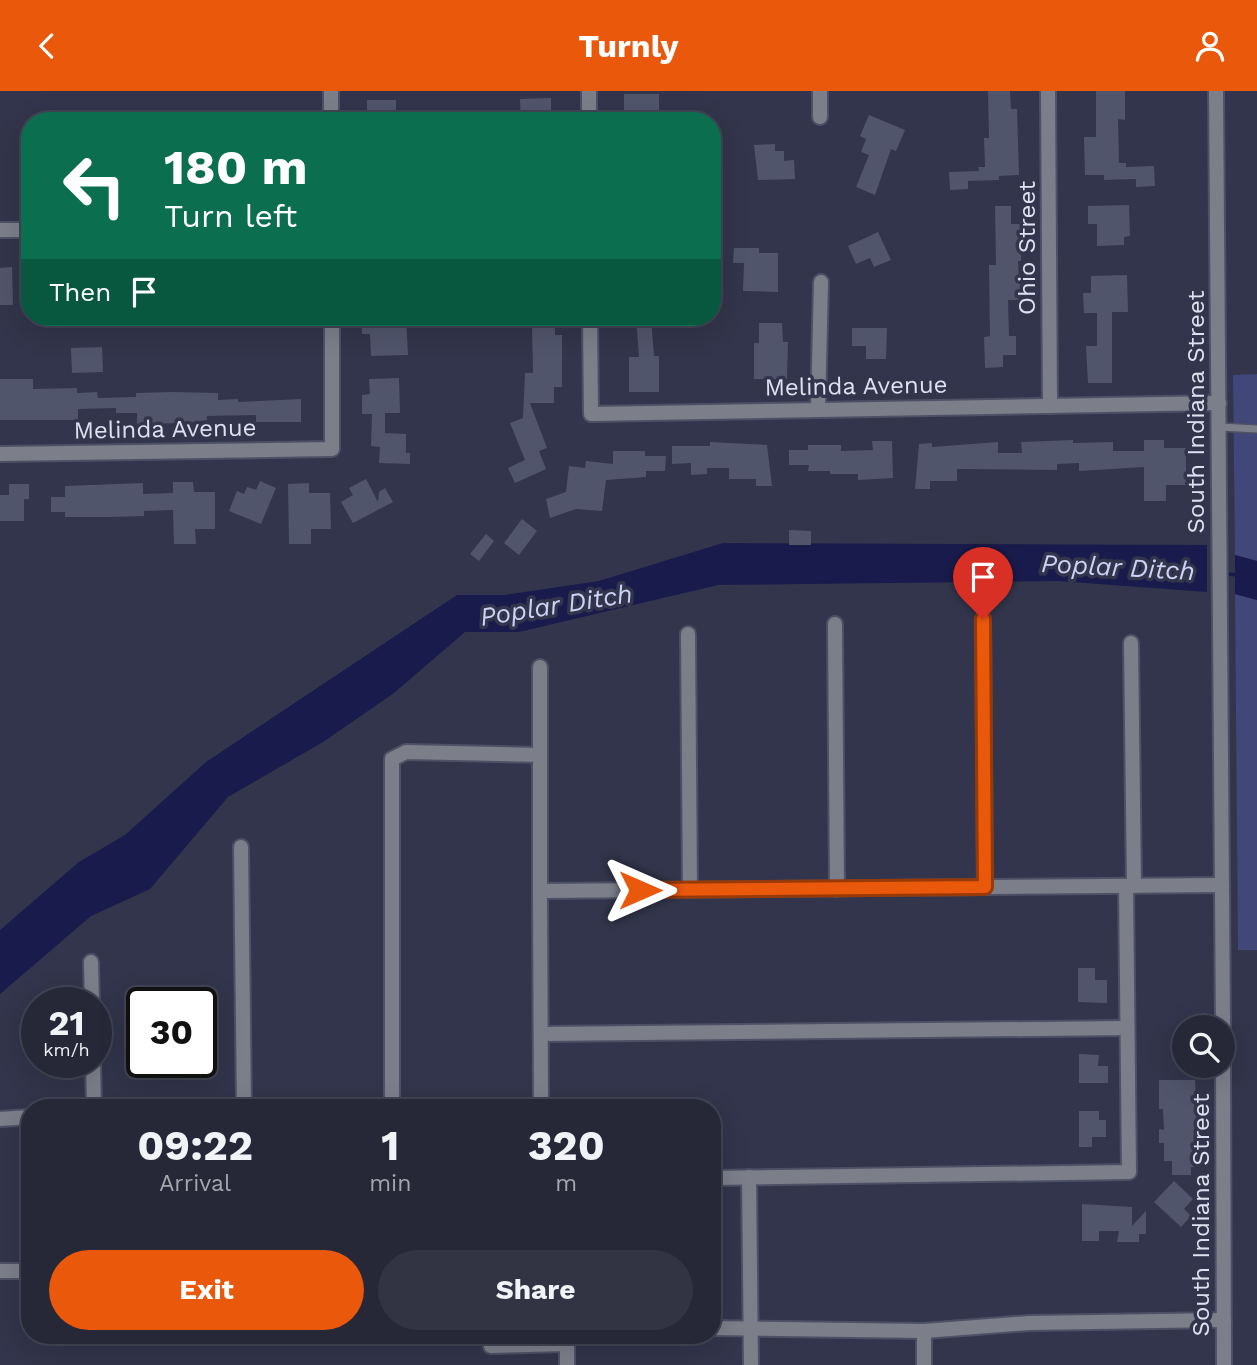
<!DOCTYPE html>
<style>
body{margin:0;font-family:"Work Sans",sans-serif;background:#323443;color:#f1f3f6;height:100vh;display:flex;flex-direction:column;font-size:26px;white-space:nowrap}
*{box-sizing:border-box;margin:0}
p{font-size:23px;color:#a4a6ae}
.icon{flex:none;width:38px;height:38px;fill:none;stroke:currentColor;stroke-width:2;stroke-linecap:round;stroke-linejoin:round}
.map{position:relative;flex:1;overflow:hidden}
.panel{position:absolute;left:21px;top:1008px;width:700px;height:245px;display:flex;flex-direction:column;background:#262838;border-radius:28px;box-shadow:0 7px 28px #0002,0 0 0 2px #424453}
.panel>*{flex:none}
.banner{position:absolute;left:21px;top:21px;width:700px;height:214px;border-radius:28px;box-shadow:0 7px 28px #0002,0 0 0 2px #424453;background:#0b6e4f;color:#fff;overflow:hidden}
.controls{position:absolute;left:1172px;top:924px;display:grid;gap:14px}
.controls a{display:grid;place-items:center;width:63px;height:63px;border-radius:50%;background:#262838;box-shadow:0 7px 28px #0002,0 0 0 2px #424453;font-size:35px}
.speed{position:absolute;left:21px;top:896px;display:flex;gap:14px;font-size:35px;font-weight:700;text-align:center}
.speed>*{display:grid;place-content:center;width:91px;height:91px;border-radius:50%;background:#262838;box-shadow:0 7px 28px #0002,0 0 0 2px #424453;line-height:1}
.speed small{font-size:18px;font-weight:400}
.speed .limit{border:4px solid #111;border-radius:10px;background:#fff;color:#111}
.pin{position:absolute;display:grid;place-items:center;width:60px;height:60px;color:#fff;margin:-72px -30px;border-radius:50% 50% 50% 0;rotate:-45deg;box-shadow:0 0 7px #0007}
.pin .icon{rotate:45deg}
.me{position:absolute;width:77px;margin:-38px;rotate:90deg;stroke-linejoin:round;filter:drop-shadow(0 0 5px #0008)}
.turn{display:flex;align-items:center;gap:24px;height:147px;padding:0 28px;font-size:32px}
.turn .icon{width:91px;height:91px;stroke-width:2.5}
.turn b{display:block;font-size:49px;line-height:60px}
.then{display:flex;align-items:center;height:66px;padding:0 28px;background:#0003;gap:14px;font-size:26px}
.eta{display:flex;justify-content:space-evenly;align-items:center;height:119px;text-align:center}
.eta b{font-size:42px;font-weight:700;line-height:49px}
.action{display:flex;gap:14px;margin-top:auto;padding:14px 28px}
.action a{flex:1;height:80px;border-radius:42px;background:#ea580c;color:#fff;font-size:28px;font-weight:700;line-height:80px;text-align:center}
.action a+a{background:#323443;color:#f1f3f6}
header{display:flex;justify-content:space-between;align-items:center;height:91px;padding:0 28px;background:#ea580c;color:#fff;font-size:32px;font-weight:700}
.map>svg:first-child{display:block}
.green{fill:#414779}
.water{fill:#191b4c}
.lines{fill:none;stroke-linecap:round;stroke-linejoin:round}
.stream{stroke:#191b4c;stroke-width:3.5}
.building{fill:#51556c}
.lane-casing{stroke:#4e5165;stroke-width:10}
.street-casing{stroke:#4e5165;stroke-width:18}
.lane{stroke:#7c7e8a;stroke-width:7}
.street{stroke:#7c7e8a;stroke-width:14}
.route-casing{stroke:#983908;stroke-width:18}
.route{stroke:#ea580c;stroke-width:12}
.labels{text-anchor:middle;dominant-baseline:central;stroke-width:7;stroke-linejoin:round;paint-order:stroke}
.street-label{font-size:24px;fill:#dee1ef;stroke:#32354b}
.water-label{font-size:26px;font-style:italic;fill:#ccd3f5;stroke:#32354b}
</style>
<header><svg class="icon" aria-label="back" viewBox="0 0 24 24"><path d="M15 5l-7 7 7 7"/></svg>Turnly<svg class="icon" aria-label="person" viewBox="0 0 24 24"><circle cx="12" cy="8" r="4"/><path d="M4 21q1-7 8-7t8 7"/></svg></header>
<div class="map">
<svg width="1257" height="1274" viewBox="0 0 1257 1274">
<rect width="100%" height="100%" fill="#32354b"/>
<!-- green -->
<g class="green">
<path d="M1257,283V470L1235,464L1233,284Z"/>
<path d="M1235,503L1257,509V859H1238Z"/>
</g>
<!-- water -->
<g class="water">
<path d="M723,452L1207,454V501L1058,490L718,494L519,541H465L394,602L323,651L228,706L150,798L91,825L0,903V839L79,771L125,744L206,671L457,504H505L599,490Z"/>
<path d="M1235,464L1257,470V509L1235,503Z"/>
</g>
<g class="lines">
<!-- stream -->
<path class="stream" d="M1227,483L1239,484"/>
</g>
<!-- building -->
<g class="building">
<path d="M988,0H1010L1011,18H1017L1019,84L999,85V89L968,90V98L950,99L949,81L979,80L978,76H985L984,47H989Z"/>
<path d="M1096,0H1125V29L1118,28L1119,72H1126V76L1154,75L1155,95L1136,96V88L1104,89V84H1085L1084,46H1096Z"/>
<path d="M624,3H659V30H640V21H624Z"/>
<path d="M551,7V30H521L520,8Z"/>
<rect x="367" y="9" width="29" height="21"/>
<path d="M869,24L905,39L896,60L891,58L875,104L856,96L869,64L861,61L866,48L860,45Z"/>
<path d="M775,53V60H784V70L794,69L795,88L758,89L754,54Z"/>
<path d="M1129,114L1130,145L1124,146V154L1097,155V133H1088V115Z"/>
<path d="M995,115H1011V133H1022L1021,170H1018L1019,193H1022L1023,202H1019V209H1008L1009,245H1016V264H1003V276L985,277L984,246L990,245L989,174H996Z"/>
<path d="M878,141L891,169L874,176L870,167L856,173L848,155Z"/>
<path d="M734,157H759V162H778V201L743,200L744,172H733Z"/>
<path d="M12,176L13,214H0V177Z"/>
<path d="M1127,184L1128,221H1112V292H1088L1086,255H1097V222H1084L1083,202H1091V185Z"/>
<path d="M361,226H406L408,264L371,265L370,243H362Z"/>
<path d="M538,226H555V244H562V296H554V312H530L547,357L539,360L546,378L515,392L508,377L525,369L510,332L523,327L525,282H533L532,233H538Z"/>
<path d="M636,226H651L654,265H659V301H629V266H639Z"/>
<path d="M759,232H782L783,251H788L787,288H754V252H759Z"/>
<path d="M852,237H887L886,268H866V255H852Z"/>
<path d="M102,256L103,281L72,282L71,257Z"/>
<path d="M399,287L400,322H385V342L406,343V362H410V373L379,372L380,356L371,355L372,323H362V304L370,303L369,288Z"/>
<path d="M0,288H33V298L77,297V302L97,301L98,307L136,306V302L172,301L218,302V309L238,308V311L301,308V331H256V324L207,325V329L194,331L137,334V322H116V317L78,318V329H0Z"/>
<path d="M1073,349V352L1113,351V360H1144V349H1164V357H1186V394H1166V410H1144V376L1079,380V372L1057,373V379L957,378V390H930V398H915L919,353L932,352V356L998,351V362H1022L1021,351Z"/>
<path d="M872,350H892L893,387L858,389V383H830V380H808L809,374H789V359H808V354H841V360L873,359Z"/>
<path d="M710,351L767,354L772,395H756V388H729V377H707V383L691,384V372L672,373V355H710Z"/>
<path d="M613,360H645V365H666L665,380H646V386L606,389L602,420L576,418L550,427L546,408L566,401L569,375L585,377L586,370L613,373Z"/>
<path d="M366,388L378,411L379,401L385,397L393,411L353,432L341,411L353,404L349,397Z"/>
<path d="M260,390L276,397L261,433L229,420L237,400L244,403L247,396L256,399Z"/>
<path d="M173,391H193L194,401H215V438H195L196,453H174L173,419L144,420V425L109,426H65V421H51V406H65V395L143,392V403L173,402Z"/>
<path d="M309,392V402H330L331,438H311V453H289L288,393Z"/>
<path d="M9,393H29V408H24V430H0V404H9Z"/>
<path d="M522,428L537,440L519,464L504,452Z"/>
<path d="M789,439L811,440V454H789Z"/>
<path d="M486,443L494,450L479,470L470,463Z"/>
<path d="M1078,877H1095V889H1107V912L1078,911Z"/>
<path d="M1079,963L1099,964L1098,975H1108V992H1079Z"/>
<path d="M1159,989H1195L1199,1076H1191V1084H1172V1070H1164V1052H1159V1038L1164,1039L1163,1018H1159Z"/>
<path d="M1079,1020H1099V1029H1106V1046H1092V1056H1079Z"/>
<path d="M1174,1090L1193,1108L1184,1118L1191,1125L1181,1136L1154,1111Z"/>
<path d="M1082,1113L1132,1116V1135L1146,1120V1143H1139V1151H1117L1119,1140H1099V1150H1082Z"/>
</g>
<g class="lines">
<!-- lane casing -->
<g class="lane-casing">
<path id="lane" d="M1220,336L1257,338"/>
</g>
<!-- street casing -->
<g class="street-casing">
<g id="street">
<path d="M331,0V30"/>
<path d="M820,0V26"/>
<path d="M1048,0L1050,315"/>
<path d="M1216,0L1223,936"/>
<path d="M589,30V0"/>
<path d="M0,139H30"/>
<path d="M590,226L591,323L1219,312"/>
<path d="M818,318L821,191"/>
<path d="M0,363L332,358V226"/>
<path d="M983,529L985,796"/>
<path d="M835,533L837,798"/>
<path d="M688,543L690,799"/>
<path d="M1131,552L1134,795"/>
<path d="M241,756L244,1017"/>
<path d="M540,800V576"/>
<path d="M91,871L92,912"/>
<path d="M541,943L1127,937"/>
<path d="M93,971L94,1017"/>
<path d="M1223,975L1224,1274"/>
<path d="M392,1017V668L406,661L540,664"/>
<path d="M541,1017L540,800L1222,794"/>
<path d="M0,1028L30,1026"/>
<path d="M749,1086L751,1274"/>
<path d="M712,1087L1129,1081L1126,795"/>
<path d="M0,1180H30"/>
<path d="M712,1237L924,1240L1029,1232L1224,1229"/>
<path d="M924,1240V1274"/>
<path d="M491,1255L567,1253V1274"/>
</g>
</g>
<!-- lane -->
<use href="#lane" class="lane"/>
<!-- street -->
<use href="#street" class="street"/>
</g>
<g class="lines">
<!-- route casing -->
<g class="route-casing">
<path id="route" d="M640,799L985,796L983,528"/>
</g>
<!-- route -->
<use href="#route" class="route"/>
</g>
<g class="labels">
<!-- street labels -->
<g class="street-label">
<text transform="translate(1027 157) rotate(-90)">Ohio Street</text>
<text transform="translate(856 295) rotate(-1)">Melinda Avenue</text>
<text transform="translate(1196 321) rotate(-90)">South Indiana Street</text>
<text transform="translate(165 338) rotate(-1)">Melinda Avenue</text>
<text transform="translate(1201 1124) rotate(-90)">South Indiana Street</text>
</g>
<!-- water labels -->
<g class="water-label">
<text transform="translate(1118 476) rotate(3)">Poplar Ditch</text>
<text transform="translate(556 514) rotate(-9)">Poplar Ditch</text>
</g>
</g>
</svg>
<div class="controls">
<a><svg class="icon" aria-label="search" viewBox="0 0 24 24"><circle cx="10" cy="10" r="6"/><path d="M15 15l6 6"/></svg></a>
</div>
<div class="speed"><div>21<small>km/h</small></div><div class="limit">30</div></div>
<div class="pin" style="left:983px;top:528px;background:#d93025"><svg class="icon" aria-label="arrive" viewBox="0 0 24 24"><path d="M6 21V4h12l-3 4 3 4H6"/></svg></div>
<svg class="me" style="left:640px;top:799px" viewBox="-20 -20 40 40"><path d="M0-17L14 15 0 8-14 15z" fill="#ea580c" stroke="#fff" stroke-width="4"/></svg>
<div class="banner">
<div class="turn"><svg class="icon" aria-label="left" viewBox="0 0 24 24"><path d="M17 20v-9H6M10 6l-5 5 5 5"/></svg><div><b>180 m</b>Turn left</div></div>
<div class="then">Then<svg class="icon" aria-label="arrive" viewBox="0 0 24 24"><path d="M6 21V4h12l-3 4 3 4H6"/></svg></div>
</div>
<section class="panel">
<div class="eta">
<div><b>09:22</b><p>Arrival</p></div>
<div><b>1</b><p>min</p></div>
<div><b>320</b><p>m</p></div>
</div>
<div class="action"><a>Exit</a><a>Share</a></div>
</section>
</div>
